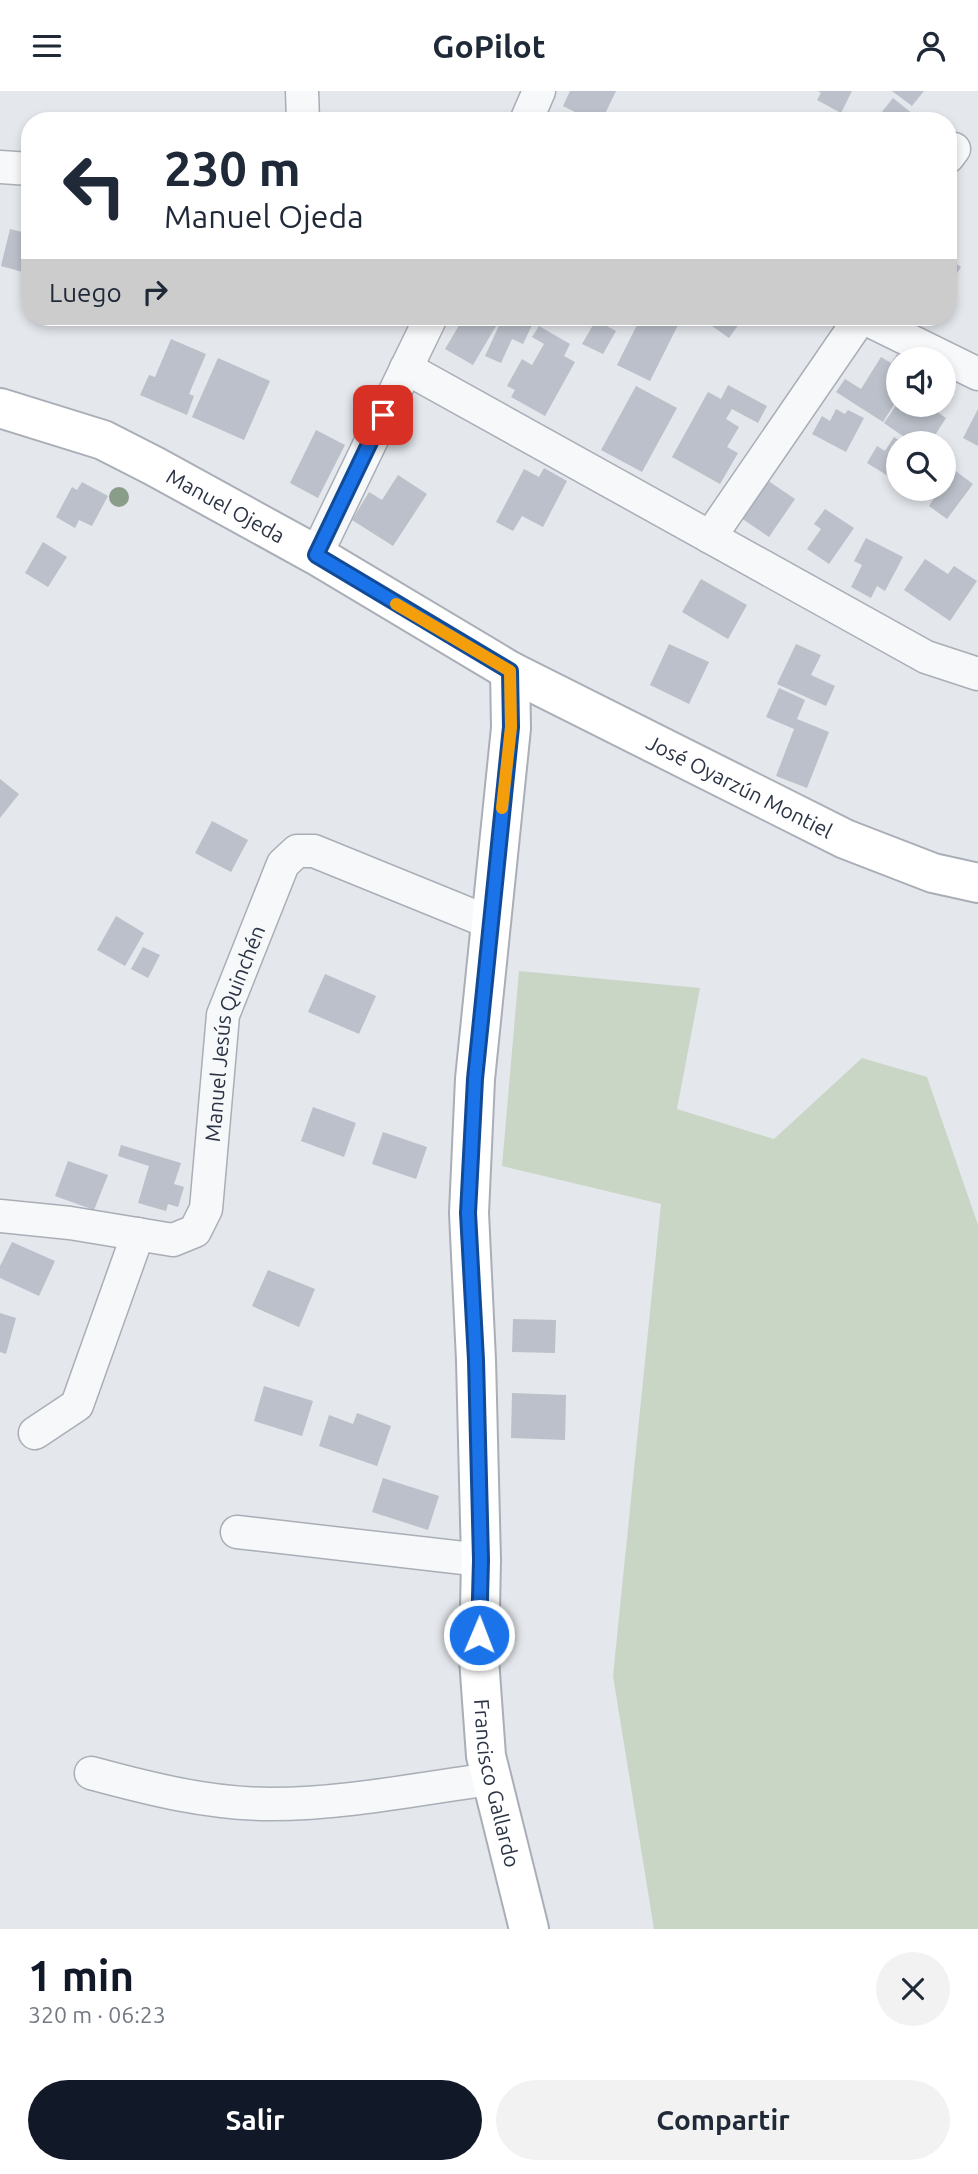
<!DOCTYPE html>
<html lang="es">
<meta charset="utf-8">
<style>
body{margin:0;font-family:Ubuntu,sans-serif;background:#f2f2f3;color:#1f2937;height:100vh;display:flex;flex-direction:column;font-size:26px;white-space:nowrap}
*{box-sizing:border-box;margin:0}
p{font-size:23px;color:#747a83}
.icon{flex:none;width:38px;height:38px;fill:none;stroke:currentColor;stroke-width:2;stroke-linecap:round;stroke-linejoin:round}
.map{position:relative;height:1838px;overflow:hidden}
.drawer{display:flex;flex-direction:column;background:#fff;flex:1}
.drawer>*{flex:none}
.top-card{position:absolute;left:21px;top:21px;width:936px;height:214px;border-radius:28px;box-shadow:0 4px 10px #0003;background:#fff;color:#1f2937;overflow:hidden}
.fabs{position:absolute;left:886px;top:256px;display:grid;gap:14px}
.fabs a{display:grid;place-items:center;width:70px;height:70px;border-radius:50%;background:#fff;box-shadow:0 4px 10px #0003;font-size:35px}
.pin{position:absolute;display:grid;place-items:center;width:60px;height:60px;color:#fff;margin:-30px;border-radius:14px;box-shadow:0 4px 10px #0006}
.me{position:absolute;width:77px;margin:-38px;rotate:1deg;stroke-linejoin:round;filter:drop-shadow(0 0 5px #0008)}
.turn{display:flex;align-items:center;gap:24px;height:147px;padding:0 28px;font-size:32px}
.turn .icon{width:91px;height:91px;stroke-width:2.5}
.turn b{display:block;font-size:49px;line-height:60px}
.then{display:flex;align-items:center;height:66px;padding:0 28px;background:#0003;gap:14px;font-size:26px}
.round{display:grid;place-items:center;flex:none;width:74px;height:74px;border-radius:37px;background:#f2f2f3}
.summary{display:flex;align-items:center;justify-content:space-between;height:119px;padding:0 28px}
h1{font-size:42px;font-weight:700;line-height:52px;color:#111827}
.cta{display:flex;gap:14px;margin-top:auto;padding:14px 28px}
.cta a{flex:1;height:80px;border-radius:42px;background:#111827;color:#fff;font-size:28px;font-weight:700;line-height:80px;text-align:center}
.cta a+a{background:#f2f2f3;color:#1f2937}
header{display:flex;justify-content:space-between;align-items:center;height:91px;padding:0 28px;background:#fff;font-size:32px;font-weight:700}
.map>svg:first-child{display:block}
.green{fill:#c9d6c5}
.building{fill:#bbc0ca}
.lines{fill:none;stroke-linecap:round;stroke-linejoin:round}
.street-casing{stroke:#a9aeb7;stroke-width:35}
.secondary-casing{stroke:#a9aeb7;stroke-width:42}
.street{stroke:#f7f8fa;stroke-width:32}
.secondary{stroke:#fff;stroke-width:38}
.tree{fill:#899d89}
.route-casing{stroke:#114b97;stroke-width:18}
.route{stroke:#1a73e8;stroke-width:12}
.slow{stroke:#f59e0b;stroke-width:12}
.labels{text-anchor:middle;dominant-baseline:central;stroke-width:5;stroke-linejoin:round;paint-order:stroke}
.street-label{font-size:21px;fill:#2b3445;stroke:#f4f6f9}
</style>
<header><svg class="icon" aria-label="menu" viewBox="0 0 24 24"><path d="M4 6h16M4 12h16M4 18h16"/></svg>GoPilot<svg class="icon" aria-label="person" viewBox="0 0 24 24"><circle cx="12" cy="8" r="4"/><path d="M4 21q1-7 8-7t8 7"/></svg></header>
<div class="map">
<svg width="978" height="1838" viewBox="0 0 978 1838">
<rect width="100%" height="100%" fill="#e4e7ec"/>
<!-- green -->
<path class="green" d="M519,880L700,897L677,1018L774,1048L862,967L927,986L978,1134V1838H654L613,1585L661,1113L502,1075Z"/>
<!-- building -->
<g class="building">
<path d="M570,0H616L603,27L594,22L591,29L563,15Z"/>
<path d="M818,0H852L841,22L817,9L821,2Z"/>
<path d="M892,0H924L912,15Z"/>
<path d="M893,7L919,28L918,30H880L877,27Z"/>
<path d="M10,138L30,143V183L1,175Z"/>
<path d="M952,170L961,176L948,196V174Z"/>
<path d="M464,226H481L496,235L473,274L445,258Z"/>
<path d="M503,226H525L534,230L523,253L512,248L501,272L485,265Z"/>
<path d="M641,226H682L650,290L617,274Z"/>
<path d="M708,226H744L729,247L705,230Z"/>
<path d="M596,229L616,240L603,263L582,253Z"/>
<path d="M539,235L570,253L564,265L575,271L545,325L511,306L515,299L507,295L522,268L532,274L544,253L532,246Z"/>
<path d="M171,248L206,263L189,303L194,305L187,324L140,304L149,284L155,286Z"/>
<path d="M897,263L905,268H898V307L883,331L836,301L845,288L861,298L881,266L891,272Z"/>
<path d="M218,267L270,290L244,349L192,326Z"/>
<path d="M728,294L767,315L758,332L732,318L726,328L739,336L727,356L738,362L720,393L672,366L708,301L721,308Z"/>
<path d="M636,295L677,317L642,381L601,359Z"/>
<path d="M897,313L907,316L909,313H925L946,327L930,352H913L884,332Z"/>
<path d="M836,318L845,323L848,319L864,327L846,361L812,343L822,325L830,330Z"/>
<path d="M978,318V355L963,347Z"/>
<path d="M316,339L345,354L318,407L290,392Z"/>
<path d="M894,346L903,352H898V391L867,372L877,355L885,360Z"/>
<path d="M949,375L973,393L947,428L929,415L936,404L930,400L932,397H943V382Z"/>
<path d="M544,377L567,390L543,436L522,425L513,440L496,431L524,378L539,386Z"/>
<path d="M398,384L427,403L393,455L352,429L369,401L382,409Z"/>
<path d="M767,389L795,408L769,446L741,427Z"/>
<path d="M82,391L108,405L92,435L79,429L75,437L56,426L72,396L77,399Z"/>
<path d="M825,418L854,437L829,473L807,458L821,438L814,433Z"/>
<path d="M866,447L903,466L885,500L877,495L871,507L851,496L862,474L854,470Z"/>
<path d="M43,451L67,466L48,496L25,482Z"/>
<path d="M925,468L948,483L954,475L977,490L950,530L904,499Z"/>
<path d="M701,488L747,514L728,548L682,521Z"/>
<path d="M669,553L709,571L689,613L650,594Z"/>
<path d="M796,553L821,564L811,584L835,595L826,615L777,593Z"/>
<path d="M779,597L805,609L797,628L829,641L807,697L776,685L794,638L766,626Z"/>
<path d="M0,688L19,703L0,727Z"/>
<path d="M212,730L248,749L231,781L195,762Z"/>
<path d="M116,825L144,842L125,875L97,859Z"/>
<path d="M143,856L160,864L148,887L131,878Z"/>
<path d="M325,883L376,905L359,943L308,921Z"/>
<path d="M313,1016L356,1032L344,1066L301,1050Z"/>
<path d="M383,1041L427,1056L416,1088L372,1073Z"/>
<path d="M121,1054L181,1072L174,1093L184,1096L178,1116L168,1113L166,1120L138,1112L149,1075L118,1065Z"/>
<path d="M68,1070L108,1084L94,1119L55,1105Z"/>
<path d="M12,1151L55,1170L39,1205L0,1187V1175Z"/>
<path d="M268,1179L315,1198L299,1236L252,1215Z"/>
<path d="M0,1222L16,1227L6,1263L0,1261Z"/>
<path d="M513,1228L556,1229L555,1262L512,1261Z"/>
<path d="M264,1295L313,1310L302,1345L254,1330Z"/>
<path d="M512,1302L566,1304L565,1349L511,1347Z"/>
<path d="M357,1322L391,1335L377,1375L319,1355L329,1324L353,1333Z"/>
<path d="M383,1387L439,1405L428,1439L372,1421Z"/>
</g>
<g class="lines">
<!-- street casing -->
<g class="street-casing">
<g id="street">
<path d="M302,0L303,30"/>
<path d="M526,30L539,0"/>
<path d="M948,66L954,58"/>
<path d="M0,76L30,78"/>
<path d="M862,226L978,283"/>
<path d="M406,277L926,566L978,583"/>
<path d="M710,446L861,226"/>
<path d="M316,464L431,226"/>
<path id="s1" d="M0,1125L70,1132L173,1149L195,1140L206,1118L223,924L283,773L297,760H314L491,832"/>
<path d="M35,1342L77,1314L138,1143"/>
<path d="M237,1441L481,1469"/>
<path d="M91,1682C150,1698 209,1713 271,1713C344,1713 418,1698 490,1688"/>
</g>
</g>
<!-- secondary casing -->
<g class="secondary-casing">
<g id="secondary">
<path id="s2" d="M0,317L103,349L154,375L316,464L510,580L845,748L933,782L978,792"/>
<path id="s3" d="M510,580L511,637L475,988L469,1122L476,1269L481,1469L479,1568L486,1665L529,1838"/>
</g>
</g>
<!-- street -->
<use href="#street" class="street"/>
<!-- secondary -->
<use href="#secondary" class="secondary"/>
</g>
<!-- trees -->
<circle class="tree" cx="119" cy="406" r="10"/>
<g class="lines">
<!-- route casing -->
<g class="route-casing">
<path id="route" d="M383,324L316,464L510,580L511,636L475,988L468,1122L476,1269L481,1469L479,1544"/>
</g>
<!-- route -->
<use href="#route" class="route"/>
<!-- slow -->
<path class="slow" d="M396,513L510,580L511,636L502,717"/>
</g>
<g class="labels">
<!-- street labels -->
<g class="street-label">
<text stroke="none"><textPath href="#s2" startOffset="247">Manuel Ojeda</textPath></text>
<text stroke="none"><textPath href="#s2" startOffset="833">José Oyarzún Montiel</textPath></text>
<text stroke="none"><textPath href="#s1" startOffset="402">Manuel Jesús Quinchén</textPath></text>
<text stroke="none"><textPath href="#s3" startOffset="1116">Francisco Gallardo</textPath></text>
</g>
</g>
</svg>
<div class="fabs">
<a><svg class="icon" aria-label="sound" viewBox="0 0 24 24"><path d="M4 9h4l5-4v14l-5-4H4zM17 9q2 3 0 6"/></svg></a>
<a><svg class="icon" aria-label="search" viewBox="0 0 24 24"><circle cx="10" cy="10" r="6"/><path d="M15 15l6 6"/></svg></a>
</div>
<div class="pin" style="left:383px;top:324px;background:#d93025"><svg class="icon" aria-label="arrive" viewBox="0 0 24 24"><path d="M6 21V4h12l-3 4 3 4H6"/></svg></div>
<svg class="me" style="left:479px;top:1544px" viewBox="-20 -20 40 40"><circle r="17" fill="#1a73e8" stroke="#fff" stroke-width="3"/><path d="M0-11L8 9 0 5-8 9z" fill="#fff"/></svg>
<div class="top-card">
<div class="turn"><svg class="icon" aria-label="left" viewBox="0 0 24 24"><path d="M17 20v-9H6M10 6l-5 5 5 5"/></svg><div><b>230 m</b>Manuel Ojeda</div></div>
<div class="then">Luego<svg class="icon" aria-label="right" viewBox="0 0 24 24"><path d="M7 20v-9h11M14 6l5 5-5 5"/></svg></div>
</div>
</div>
<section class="drawer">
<div class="summary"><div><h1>1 min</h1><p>320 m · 06:23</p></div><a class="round"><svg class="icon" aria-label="close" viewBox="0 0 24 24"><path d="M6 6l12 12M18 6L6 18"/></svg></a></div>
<div class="cta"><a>Salir</a><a>Compartir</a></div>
</section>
